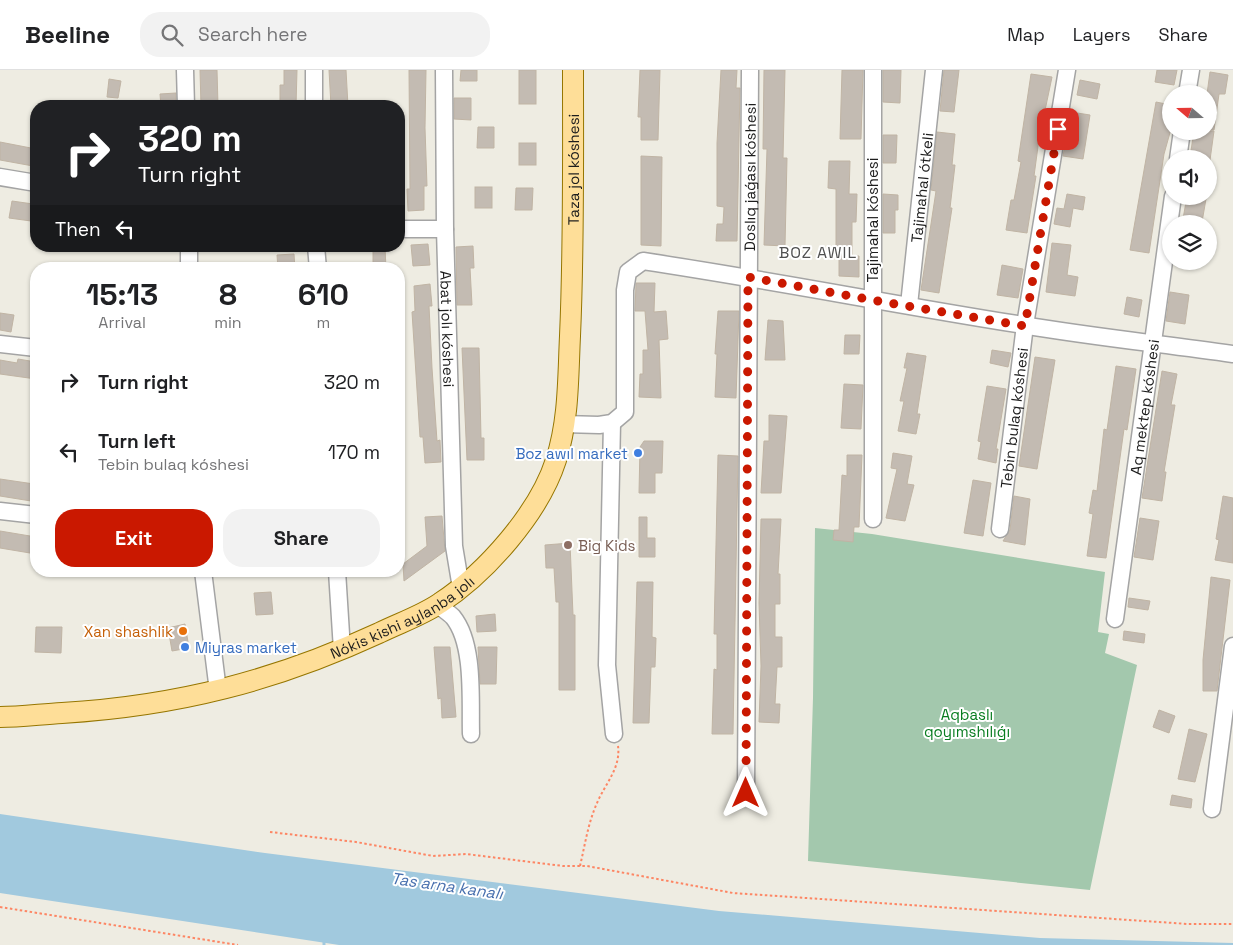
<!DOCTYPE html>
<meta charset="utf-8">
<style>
body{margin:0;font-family:"Space Grotesk",sans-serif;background:#f2f2f2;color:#202124;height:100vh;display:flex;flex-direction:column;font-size:19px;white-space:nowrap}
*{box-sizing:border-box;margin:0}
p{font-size:16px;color:#757577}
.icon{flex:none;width:28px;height:28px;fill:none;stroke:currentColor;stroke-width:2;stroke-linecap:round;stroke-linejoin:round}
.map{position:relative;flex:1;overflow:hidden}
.side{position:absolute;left:30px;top:192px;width:375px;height:315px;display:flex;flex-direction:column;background:#fff;border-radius:20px;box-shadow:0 1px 4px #0004}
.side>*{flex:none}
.guide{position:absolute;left:30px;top:30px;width:375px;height:152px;border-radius:20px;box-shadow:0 1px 4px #0004;background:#202124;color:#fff;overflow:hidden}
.needle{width:32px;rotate:290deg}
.buttons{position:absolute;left:1162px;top:15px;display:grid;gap:10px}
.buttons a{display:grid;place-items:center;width:55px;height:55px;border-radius:50%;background:#fff;box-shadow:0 1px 4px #0004;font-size:25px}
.pin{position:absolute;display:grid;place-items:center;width:42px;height:42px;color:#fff;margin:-21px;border-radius:10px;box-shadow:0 2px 8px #0006}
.me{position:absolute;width:55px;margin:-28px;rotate:0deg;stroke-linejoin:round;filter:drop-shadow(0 0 4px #0008)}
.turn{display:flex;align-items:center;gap:18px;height:105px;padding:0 25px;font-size:22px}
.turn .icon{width:65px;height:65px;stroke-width:2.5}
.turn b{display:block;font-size:35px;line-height:42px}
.then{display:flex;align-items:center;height:48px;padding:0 25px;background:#0003;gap:10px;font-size:19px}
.eta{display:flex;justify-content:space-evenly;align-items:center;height:85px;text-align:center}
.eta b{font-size:30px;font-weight:700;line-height:35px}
.action{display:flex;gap:10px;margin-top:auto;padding:10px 25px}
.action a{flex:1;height:58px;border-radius:20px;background:#ca1800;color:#fff;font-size:20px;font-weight:700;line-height:58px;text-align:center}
.action a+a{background:#f2f2f2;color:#202124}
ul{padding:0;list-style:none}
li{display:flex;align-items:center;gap:15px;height:70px;padding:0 25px}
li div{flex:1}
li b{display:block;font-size:19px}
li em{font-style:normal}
header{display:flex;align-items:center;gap:30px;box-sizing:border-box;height:70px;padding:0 25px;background:#fff;border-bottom:1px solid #e0e0e0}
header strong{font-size:24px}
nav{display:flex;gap:28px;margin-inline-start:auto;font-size:18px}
.search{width:350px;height:45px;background:#f2f2f2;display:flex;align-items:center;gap:12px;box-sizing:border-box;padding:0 18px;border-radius:20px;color:#757577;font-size:19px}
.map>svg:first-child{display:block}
.cemetery{fill:#a3c8ad}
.water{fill:#a1c9de}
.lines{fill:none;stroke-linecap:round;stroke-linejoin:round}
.stream{stroke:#a1c9de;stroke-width:3}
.building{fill:#c3bbb2;stroke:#c0b4a4}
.minor-casing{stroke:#a4a4a4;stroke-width:19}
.major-casing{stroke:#967600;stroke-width:22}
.path{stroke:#fd8664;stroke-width:2;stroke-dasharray:2.5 2.5;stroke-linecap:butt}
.minor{stroke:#fff;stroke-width:16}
.major{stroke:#fede98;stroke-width:20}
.route{stroke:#ca1800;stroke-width:9;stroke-dasharray:0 16.2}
.shop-dot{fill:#3f7fe0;stroke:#fff;stroke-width:2}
.education-dot{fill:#8d6e63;stroke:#fff;stroke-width:2}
.food-dot{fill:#e8710a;stroke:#fff;stroke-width:2}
.labels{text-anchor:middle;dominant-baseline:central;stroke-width:4;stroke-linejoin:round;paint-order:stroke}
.street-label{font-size:15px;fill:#1d1d1d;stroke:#fff}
.shop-label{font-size:15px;fill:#366cbe;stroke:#fff;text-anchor:end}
.education-label{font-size:15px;fill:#785e54;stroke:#fff;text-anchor:start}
.food-label{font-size:15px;fill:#c56008;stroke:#fff;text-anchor:end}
.park-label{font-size:15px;fill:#087d20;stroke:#fff}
.neighbourhood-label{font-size:16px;letter-spacing:1px;fill:#505050;stroke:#fff}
.water-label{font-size:16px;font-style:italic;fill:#476fae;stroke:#fff}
</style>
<header>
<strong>Beeline</strong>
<div class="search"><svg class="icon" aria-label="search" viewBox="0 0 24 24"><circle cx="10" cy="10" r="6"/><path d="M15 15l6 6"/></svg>Search here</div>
<nav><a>Map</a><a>Layers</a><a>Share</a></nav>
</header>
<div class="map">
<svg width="1233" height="875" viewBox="0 0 1233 875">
<rect width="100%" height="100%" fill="#eeece2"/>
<!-- cemetery -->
<path class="cemetery" d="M815,458L872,464L1105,502L1098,562L1109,564L1105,583L1137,595L1090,820L808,791L813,628Z"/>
<!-- water -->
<path class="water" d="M0,744L265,783L719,841L1040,868L1233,873V875H339L0,823Z"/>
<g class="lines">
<!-- stream -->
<path class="stream" d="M324,872V875"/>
</g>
<!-- building -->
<g class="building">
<path d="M200,0H217L218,36H201Z"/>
<path d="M284,0H297L296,36H280V15H284Z"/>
<path d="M329,0H346L348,36H331Z"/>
<path d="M409,0H426L425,58L427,116H424V140L408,141L407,119H410Z"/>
<path d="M461,0H477V11H460Z"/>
<rect x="519" y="0" width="17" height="34"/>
<path d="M640,0H660L658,70H641V47H638Z"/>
<path d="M721,0H737L736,18H740L737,171H716L717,154H723L724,137L717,136V73Z"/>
<path d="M764,0H785L783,88H787L785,176L764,175L767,79H763Z"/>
<path d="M842,0H863L861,69H840Z"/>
<path d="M883,0H901L900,33L883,32Z"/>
<path d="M944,0H959L954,42L940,41Z"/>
<path d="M1157,0H1177L1174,15L1155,12Z"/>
<path d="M1210,2L1228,5L1225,24H1219L1214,60H1209V24H1207Z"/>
<path d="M1031,4L1052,7L1039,69L1034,106H1036L1027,163L1006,160L1011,130H1014L1021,92L1018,91Z"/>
<path d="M109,9L121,11L118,28L107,27Z"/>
<path d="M1080,10L1100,14L1097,29L1077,25Z"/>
<path d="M176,23V36H161L160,24Z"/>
<path d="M454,28H471V50L454,49Z"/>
<path d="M1156,32L1171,35V59L1164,84L1149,183L1130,180Z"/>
<path d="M1071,42L1090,45L1083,89L1063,86Z"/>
<path d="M478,57H494V78H477Z"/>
<path d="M1194,61H1214L1210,90L1190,87Z"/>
<path d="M937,62L955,64L952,95H955L950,138H952L939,223L921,220L936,121L931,120Z"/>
<path d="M883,65H897L896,93H883Z"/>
<path d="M0,72L36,79L33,96L0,90Z"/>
<rect x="519" y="73" width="17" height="22"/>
<path d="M641,86L662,87L661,176L641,175Z"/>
<path d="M829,91H850L849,124H857L856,152H852V186H859V207L839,206V182H836V119L828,118Z"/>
<rect x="475" y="117" width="17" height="21"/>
<path d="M516,118H533L532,140H515Z"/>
<path d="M883,124L898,125V140H895V163H883Z"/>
<path d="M1067,124L1085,127L1083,140L1073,138L1070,157L1054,154L1057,138L1064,139Z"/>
<path d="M1187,126L1206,129L1202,152L1183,149Z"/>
<path d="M12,131L33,134L31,151L9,148Z"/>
<path d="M1052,173L1071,175L1067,205L1078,207L1075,226L1046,222Z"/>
<path d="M428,174L430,195L413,196L411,175Z"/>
<path d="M473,176L474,198H470L472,235H457L456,177Z"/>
<path d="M385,177L386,199H373V178Z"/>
<path d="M294,184L295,199H278L277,185Z"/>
<path d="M1002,195L1023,199L1018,228L997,225Z"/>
<path d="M636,213H655L654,242L666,241L668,269L659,270L661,328L639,327L640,304H643V280H648L645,241H635Z"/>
<path d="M430,214L432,236H429L432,298L437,371L440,370L441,392L425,393L423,367H420L412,242L415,241L414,216Z"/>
<path d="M1170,222L1189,225L1185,254L1166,251Z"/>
<path d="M1127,227L1142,230L1139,247L1124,244Z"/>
<path d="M718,241H739L736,328L715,327L717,284H715Z"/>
<path d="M0,243L14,245L11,262L0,260Z"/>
<path d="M768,250L783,251L785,290H765Z"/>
<path d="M845,265H860L859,284H844Z"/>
<path d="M462,278H479L481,368H484V390H467Z"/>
<path d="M992,280L1011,283L1008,297L990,293Z"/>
<path d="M907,283L926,286L917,344H920L916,364L898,361L904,331H900L907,298H904Z"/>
<path d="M1035,287L1055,290L1037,399L1019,396Z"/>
<path d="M18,289L36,292V309L0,304V290L17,293Z"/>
<path d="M1116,296L1136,299L1127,360L1124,359L1106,488L1087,486L1093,444L1089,443L1093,420L1097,421L1104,359L1107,360Z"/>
<path d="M1162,301L1177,304L1171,335H1175L1164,402H1166L1162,431L1142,428Z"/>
<path d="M844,314L863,315L861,359L841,358Z"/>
<path d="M987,316L1006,319L996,379H998L996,393L978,389L981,372L978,371Z"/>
<path d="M769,345L787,346L781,423H761L764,371H769Z"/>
<path d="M644,371H663L662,403H655V423H639L640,377Z"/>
<path d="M893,383L912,386L907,414L914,415L905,451L886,448L897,399L891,398Z"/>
<path d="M718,385L738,386L733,664H712L714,599L717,600V564H714Z"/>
<path d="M847,385H862L859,457H854L853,472L833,470L834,460H839L842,405L847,406Z"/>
<path d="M0,409L34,414L31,431L0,426Z"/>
<path d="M973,410L991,413L983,466L964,463Z"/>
<path d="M1014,426L1030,429L1025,475L1003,471L1010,460Z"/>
<path d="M1223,426L1233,428V493L1215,490L1219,470L1216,469Z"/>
<path d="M442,446L445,481L404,511L403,494L427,476L425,447Z"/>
<path d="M639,447H647V468H655V487H639Z"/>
<path d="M1140,448L1159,451L1153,490L1134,487Z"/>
<path d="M761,449H781L778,504H780V534H775V567H782V597H777L775,634H780L779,653L759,652L761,596L759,533Z"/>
<path d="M0,461L36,467V484L0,478Z"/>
<path d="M570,473L573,545H575V620H559V532H556L554,498H546L545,475Z"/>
<path d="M1211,507L1230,510L1217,621H1203V590Z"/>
<path d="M637,512H653L652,567L656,568L655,597H651L649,653H633Z"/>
<path d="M271,522L273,544L256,545L254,523Z"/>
<path d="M1129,528L1150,531L1148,540L1128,537Z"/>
<path d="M495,544L496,561L477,562L476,546Z"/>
<path d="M185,554L189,578L172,581L168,558Z"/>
<path d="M36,557H62L61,583L35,582Z"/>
<path d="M1124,561L1145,564L1144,573L1123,570Z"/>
<path d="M434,577H450L456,647L442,648L441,628L438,629Z"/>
<path d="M478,577H497L496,614H480Z"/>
<path d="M1159,640L1175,646L1169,663L1153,657Z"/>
<path d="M1189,659L1207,664L1195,712L1178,709Z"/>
<path d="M1172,725L1192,729L1191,738L1170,735Z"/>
</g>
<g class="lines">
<!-- minor casing -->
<g class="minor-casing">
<g id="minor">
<path d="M185,0L186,36"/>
<path d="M314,0V36"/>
<path id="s1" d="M444,0L445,159L454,476L461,518"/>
<path d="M1187,24L1191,0"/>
<path d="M1178,89L1182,61"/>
<path d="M0,107L36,113"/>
<path d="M399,159H445"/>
<path d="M189,176V199"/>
<path d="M316,176L318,199"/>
<path id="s2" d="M909,235L934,0"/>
<path d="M0,274L36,278"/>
<path d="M612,353L607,595L614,664"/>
<path d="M563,354L599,355L612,353L625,342V220L628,202L643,191C770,210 896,235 1023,255C1093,267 1163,274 1233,284"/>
<path d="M0,441L36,445"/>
<path d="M873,449V0"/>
<path id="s3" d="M1000,459L1025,255L1067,0"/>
<path d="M203,501L218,621"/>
<path d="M337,501L342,580"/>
<path d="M438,535C443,539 449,543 453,547C475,574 470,631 471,664"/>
<path id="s4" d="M1115,549L1173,126"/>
<path id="s5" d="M746,723L750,0"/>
<path d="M1212,739L1233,576"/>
</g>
</g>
<!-- major casing -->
<g class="major-casing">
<g id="major">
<path id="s6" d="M0,647C21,647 42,644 62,643C177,636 275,611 379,563C399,553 421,546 440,533C486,503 539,443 556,390C569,350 568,307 570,266C574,177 573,89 573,0"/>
</g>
</g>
<!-- path -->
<g class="path">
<path d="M270,762L356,772L433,786L466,784L563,796H587L733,823L1188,854H1233"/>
<path d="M580,796C585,775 588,753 597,733C605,714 621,698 618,676"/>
<path d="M0,837L238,875"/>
</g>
<!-- minor -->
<use href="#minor" class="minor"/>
<!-- major -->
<use href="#major" class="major"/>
</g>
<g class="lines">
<!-- route -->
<path class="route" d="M746,723L748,207L872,230L1025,256L1058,59"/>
</g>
<!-- markers -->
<g class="shop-dot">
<circle cx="638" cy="383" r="5"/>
<circle cx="185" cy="577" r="5"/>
</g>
<circle class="education-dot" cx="568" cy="475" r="5"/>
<circle class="food-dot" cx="183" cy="561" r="5"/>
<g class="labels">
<!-- street labels -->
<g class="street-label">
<text stroke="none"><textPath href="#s6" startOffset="938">Taza jol kóshesi</textPath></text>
<text stroke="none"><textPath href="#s5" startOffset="616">Doslıq jaǵası kóshesi</textPath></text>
<text stroke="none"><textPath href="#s2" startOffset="118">Tajimahal ótkeli</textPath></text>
<text transform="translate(872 150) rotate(-90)">Tajimahal kóshesi</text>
<text stroke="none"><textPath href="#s1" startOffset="259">Abat jolı kóshesi</textPath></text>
<text stroke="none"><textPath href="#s4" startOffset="214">Aq mektep kóshesi</textPath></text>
<text stroke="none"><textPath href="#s3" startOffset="112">Tebin bulaq kóshesi</textPath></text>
<text stroke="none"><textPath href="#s6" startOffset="419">Nókis kishi aylanba jolı</textPath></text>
</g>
<!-- shop labels -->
<g class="shop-label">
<text x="628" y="383">Boz awıl market</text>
<text x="195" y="577" text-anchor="start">Miyras market</text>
</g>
<!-- education labels -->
<g class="education-label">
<text x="578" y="475">Big Kids</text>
</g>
<!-- food labels -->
<g class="food-label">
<text x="173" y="561">Xan shashlik</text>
</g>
<!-- park labels -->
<g class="park-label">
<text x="967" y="644">Aqbaslı<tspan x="967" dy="17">qoyımshılıǵı</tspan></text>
</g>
<!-- neighbourhood labels -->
<g class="neighbourhood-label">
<text x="818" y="182">BOZ AWIL</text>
</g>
<!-- water labels -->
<g class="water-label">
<text transform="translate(447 816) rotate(8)">Tas arna kanalı</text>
</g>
</g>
</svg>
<div class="buttons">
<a><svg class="needle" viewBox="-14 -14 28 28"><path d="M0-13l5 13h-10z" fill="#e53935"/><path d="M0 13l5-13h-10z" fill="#757577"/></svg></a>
<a><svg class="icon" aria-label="sound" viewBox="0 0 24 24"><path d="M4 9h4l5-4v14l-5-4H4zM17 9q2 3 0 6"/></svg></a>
<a><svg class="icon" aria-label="layers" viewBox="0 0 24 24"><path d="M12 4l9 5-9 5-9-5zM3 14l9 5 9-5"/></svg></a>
</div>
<div class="pin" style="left:1058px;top:59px;background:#d93025"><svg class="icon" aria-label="arrive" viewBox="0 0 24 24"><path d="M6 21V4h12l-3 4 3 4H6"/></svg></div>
<svg class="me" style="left:746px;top:723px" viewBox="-20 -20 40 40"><path d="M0-17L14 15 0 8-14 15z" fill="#ca1800" stroke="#fff" stroke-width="4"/></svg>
<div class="guide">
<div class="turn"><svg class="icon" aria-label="right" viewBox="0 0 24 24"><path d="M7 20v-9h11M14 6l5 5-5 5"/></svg><div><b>320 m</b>Turn right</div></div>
<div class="then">Then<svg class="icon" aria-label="left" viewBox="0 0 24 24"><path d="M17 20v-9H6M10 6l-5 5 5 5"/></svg></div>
</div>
<section class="side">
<div class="eta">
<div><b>15:13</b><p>Arrival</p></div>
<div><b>8</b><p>min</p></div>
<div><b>610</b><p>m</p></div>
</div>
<ul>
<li><svg class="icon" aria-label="right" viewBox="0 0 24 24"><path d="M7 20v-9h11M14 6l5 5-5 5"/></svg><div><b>Turn right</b></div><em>320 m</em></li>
<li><svg class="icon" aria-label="left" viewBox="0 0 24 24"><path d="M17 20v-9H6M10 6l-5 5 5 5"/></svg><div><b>Turn left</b><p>Tebin bulaq kóshesi</p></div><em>170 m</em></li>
</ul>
<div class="action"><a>Exit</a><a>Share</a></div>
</section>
</div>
